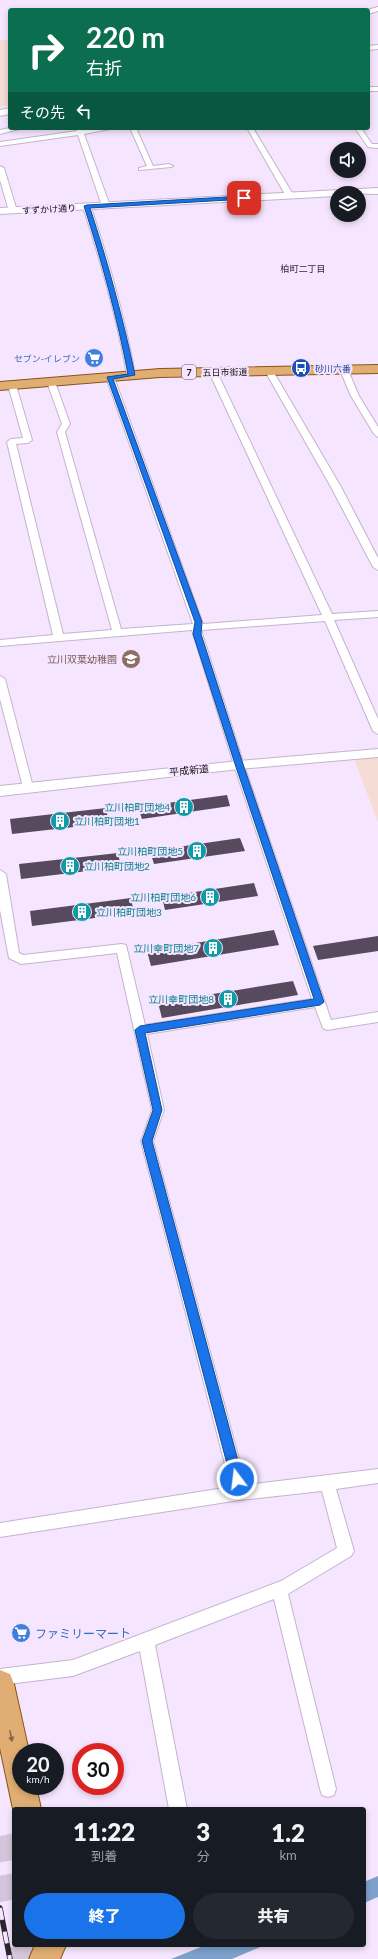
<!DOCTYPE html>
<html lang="ja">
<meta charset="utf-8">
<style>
body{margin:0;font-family:Lato,"Noto Sans JP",sans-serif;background:#242831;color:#f1f3f6;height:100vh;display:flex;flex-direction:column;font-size:15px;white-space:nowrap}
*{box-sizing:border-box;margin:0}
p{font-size:13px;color:#9ea1a6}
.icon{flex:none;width:22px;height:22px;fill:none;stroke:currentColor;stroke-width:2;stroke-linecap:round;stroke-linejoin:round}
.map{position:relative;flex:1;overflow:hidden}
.panel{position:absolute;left:12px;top:1807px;width:354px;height:140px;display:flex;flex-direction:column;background:#171b24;border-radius:4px;box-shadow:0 2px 6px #0003}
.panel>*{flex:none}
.hud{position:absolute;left:8px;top:8px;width:362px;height:122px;border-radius:4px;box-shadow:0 2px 6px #0003;background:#0b6e4f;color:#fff;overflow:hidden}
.fabs{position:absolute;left:330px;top:142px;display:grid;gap:8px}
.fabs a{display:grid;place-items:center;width:36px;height:36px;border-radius:50%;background:#171b24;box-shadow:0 2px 6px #0003;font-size:20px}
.speed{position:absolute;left:12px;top:1743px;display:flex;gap:8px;font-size:20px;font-weight:700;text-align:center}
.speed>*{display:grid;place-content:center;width:52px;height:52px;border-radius:50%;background:#171b24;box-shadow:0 2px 6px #0003;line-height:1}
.speed small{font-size:10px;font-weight:400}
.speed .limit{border:6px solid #d22;background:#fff;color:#111}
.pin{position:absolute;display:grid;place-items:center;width:34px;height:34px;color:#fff;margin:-17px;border-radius:8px;box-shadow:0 2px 6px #0006}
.me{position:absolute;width:44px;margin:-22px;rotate:345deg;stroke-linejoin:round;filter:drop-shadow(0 0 3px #0008)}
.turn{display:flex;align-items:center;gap:14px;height:84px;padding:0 12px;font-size:18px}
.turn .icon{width:52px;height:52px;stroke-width:2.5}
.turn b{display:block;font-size:28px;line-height:34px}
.then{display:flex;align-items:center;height:38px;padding:0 12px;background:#0003;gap:8px;font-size:15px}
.eta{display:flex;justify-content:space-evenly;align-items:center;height:68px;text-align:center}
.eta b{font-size:24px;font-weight:800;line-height:28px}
.action{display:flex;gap:8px;margin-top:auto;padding:8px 12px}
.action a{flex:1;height:46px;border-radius:24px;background:#1a73e8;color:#fff;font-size:16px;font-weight:800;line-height:46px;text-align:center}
.action a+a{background:#242831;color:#f1f3f6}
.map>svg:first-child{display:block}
.education{fill:#f5dcd4}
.water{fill:#7da1cb}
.building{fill:#584a5e}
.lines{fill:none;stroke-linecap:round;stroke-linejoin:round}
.primary-tunnel{stroke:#d4c5db;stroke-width:26;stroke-dasharray:26 13;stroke-linecap:butt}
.minor-casing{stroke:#c4b4cb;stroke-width:2}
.tertiary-casing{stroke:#c4b4cb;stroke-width:2}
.primary-casing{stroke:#8b5316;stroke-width:2}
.minor{fill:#fff;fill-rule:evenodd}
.tertiary{fill:#fff;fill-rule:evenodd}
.primary{fill:#e0ae73;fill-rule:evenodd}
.rail-casing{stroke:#2c252e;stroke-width:5.5}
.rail{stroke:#f6e5fe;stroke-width:4;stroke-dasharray:12;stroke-linecap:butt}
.oneway{fill:#846649}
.route{fill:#1a73e8;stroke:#114b97}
.labels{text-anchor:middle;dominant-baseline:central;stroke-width:4;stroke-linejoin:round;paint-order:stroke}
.far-street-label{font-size:9px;fill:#140e16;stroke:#f6e5fe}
.far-neighbourhood-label{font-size:9px;fill:#302436;stroke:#f6e5fe}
.far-shop-label{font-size:9px;fill:#366cbe;stroke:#f6e5fe;text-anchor:end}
.far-transit-label{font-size:9px;fill:#164399;stroke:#f6e5fe;text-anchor:start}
.shield{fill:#f6e5fe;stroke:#584e5c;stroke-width:1}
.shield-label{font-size:9px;font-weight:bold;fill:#140e16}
.education-label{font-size:10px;fill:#785e54;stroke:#f6e5fe;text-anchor:end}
.street-label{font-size:10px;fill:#140e16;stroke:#f6e5fe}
.culture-label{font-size:10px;fill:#0d838f;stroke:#f6e5fe;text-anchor:end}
.near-shop-label{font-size:12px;fill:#366cbe;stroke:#f6e5fe;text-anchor:start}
</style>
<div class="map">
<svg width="378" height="1959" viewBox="0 0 378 1959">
<rect width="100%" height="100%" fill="#f6e5fe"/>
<!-- education -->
<g class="education">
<path d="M0,40H10V105L0,107Z"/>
<path d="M378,756V822L354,759Z"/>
</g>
<!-- water -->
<g class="water">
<path d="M378,1876V1897L364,1903V1882Z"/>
<path d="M206,1945H265L232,1959H171Z"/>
</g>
<!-- building -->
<g class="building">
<path d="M227,795L230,806L142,819L138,807Z"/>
<path d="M106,808L109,823L12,834L10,819Z"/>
<path d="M240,838L245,851L154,864L150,851Z"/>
<path d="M118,853L121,867L21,879L19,864Z"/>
<path d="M254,883L258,896L165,910L162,897Z"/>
<path d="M131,898L134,913L32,926L30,911Z"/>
<path d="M274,930L279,945L151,966L147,951Z"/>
<path d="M378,936V951L318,960L313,946Z"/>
<path d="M293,981L298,995L162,1018L158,1003Z"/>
</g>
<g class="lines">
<!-- primary-tunnel -->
<g class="primary-tunnel">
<path d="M0,1836L14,1905"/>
<path d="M22,1945L25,1959"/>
</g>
<!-- minor casing -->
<g class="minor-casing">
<g id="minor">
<path d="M378,45V49L368,50V46Z"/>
<rect x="368" y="87" width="10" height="4"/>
<path d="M10,128H23L0,134V130Z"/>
<path d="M76,128H82L83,130L115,128L84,134L110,206L109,208L102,206L78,135L0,146V142L77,131Z"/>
<path d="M130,128H136L153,166L169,164L173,166L171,167L139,170V168L147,166Z"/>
<path d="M247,128H253L294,196L293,198L286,196Z"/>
<path d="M355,128H361L372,144H378V148L368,147Z"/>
<path d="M0,166L4,168L17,211L16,213L9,211L0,180Z"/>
<path d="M84,205L91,207C109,262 125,318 135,375L134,377H128L127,375C117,318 101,262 83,207Z"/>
<path d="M341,368H344L348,370L359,396L378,427V437L374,434L351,396L340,370Z"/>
<path d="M266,369H272L273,371L341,487L378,558V570L373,567L331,487L265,371Z"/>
<path d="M210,370H216L217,372L332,614L378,611V617L334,620L378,719V734L373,731L325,621L202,630V633L244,765L331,1020L378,1012V1022L327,1030L323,1028L315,1007L147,1034L164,1110L153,1141L246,1485L378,1469V1483L336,1489L354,1551L351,1556L288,1594L336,1789L334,1795L328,1797L322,1795L320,1789L274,1599L155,1645L187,1809H169L140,1651L73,1676L0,1685V1669L73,1660L281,1581L337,1548L322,1491L240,1500L0,1537V1523L231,1487L141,1141L152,1110L117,953L21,964L9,958L0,910V870L6,874L19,953L23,955L122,944L126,945L145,1025L312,999L234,765L192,630L0,646V640L53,635L7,442L11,439L23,438L8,385L12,382L16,385L32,440L28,443L16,444L63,634L112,630L57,432L62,424L47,382L51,379L55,382L70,424L65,432L121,629L193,624L106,377L110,375L114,377L203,624L322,615L209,372Z"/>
<path d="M0,676L5,679L33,787L28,791L23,787L0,699Z"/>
</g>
</g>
<!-- tertiary casing -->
<g class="tertiary-casing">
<g id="tertiary">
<path d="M378,7V11L368,14L367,10Z"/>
<path d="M10,108V114L0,116V110Z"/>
<path d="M378,188V194L337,193V196L0,214V208Z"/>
<path d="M378,749V757L239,769L0,796V786L239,761Z"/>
</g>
</g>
<!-- primary casing -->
<g class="primary-casing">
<g id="primary">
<path d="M378,365V373L160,377L0,390V382L160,369Z"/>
<path d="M0,1670L10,1674L14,1684L29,1752H21V1786H36L41,1809H14V1812L13,1809L0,1748Z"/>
<path d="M35,1945H66L60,1959H29Z"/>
</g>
</g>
<!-- minor -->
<use href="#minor" class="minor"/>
<!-- tertiary -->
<use href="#tertiary" class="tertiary"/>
<!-- primary -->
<use href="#primary" class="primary"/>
<!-- rail casing -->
<g class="rail-casing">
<path id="rail" d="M0,1908L10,1959"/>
</g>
<!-- rail -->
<use href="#rail" class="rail"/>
</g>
<!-- one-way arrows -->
<defs><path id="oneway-solid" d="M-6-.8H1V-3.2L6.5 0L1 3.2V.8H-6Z"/></defs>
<use class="oneway" href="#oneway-solid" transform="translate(11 1736) rotate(78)"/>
<!-- route -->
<path class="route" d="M244,196L246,199L90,208C108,263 123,318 135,375L113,379L202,622L201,634L243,764L324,1002L320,1005L145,1033L162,1110L152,1141L243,1479L241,1483L237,1485L233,1483L231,1479L142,1141L153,1110L135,1030L140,1026L314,999L235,764L193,634L195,622L107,377L128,374C117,317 102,262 84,206L87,205Z"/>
<!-- icons -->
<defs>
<g id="supermarket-disc" transform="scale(1)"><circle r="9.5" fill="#3f7fe0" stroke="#f6e5fe"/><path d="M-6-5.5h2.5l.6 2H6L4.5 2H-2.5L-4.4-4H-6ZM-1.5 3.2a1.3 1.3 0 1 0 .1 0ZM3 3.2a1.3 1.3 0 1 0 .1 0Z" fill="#fff"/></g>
<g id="bus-disc" transform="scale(1)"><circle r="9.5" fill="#1a4fb4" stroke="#f6e5fe"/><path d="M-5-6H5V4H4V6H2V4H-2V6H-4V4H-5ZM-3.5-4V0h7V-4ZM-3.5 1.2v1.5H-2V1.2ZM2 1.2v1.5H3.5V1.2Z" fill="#fff"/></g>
<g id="school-disc" transform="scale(1)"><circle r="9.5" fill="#8d6e63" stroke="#f6e5fe"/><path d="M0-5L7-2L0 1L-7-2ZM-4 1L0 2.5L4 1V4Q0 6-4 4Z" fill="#fff"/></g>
<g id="building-disc" transform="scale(1)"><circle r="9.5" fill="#0f9aa8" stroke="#f6e5fe"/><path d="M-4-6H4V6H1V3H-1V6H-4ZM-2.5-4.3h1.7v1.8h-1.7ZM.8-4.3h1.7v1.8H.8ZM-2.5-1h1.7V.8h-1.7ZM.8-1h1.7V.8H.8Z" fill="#fff"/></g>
</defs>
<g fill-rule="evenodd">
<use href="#supermarket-disc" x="94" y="358"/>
<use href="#bus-disc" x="301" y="368"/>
<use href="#school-disc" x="131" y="659"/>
<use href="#building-disc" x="184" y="807"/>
<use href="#building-disc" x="60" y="821"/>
<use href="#building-disc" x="197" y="851"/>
<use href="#building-disc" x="70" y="866"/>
<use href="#building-disc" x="210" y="897"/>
<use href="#building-disc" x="82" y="912"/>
<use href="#building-disc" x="213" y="948"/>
<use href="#building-disc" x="228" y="999"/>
<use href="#supermarket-disc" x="21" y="1633"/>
</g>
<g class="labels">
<!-- far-street labels -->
<g class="far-street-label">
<text transform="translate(49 209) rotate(-3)">すずかけ通り</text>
<text transform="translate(225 372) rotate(-1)">五日市街道</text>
</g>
<!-- far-neighbourhood labels -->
<g class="far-neighbourhood-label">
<text x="303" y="268">柏町二丁目</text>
</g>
<!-- far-shop labels -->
<g class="far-shop-label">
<text x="80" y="358">セブン-イレブン</text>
</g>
<!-- far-transit labels -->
<g class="far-transit-label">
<text x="315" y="368">砂川六番</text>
</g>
<!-- shield labels -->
<rect class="shield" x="182" y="365" width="14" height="14" rx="3"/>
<g class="shield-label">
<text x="189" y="372">7</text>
</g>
<!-- education labels -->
<g class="education-label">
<text x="117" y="659">立川双葉幼稚園</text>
</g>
<!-- street labels -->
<g class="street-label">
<text transform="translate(189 770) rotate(-6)">平成新道</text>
</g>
<!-- culture labels -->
<g class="culture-label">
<text x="170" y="807">立川柏町団地4</text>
<text x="74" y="821" text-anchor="start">立川柏町団地1</text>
<text x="183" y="851">立川柏町団地5</text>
<text x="84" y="866" text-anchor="start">立川柏町団地2</text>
<text x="196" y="897">立川柏町団地6</text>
<text x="96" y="912" text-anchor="start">立川柏町団地3</text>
<text x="199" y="948">立川幸町団地7</text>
<text x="214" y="999">立川幸町団地8</text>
</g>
<!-- near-shop labels -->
<g class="near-shop-label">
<text x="35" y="1633">ファミリーマート</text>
</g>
</g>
</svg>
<div class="fabs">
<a><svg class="icon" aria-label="sound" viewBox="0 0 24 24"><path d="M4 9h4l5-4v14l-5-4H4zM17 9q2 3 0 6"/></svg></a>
<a><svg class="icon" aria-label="layers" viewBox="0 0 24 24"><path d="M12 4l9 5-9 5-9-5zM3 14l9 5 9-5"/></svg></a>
</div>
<div class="speed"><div>20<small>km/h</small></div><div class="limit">30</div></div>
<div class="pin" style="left:244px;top:198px;background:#d93025"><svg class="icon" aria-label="arrive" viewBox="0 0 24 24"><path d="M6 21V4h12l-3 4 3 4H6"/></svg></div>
<svg class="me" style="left:237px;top:1479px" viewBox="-20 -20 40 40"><circle r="17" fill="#1a73e8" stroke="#fff" stroke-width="3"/><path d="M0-11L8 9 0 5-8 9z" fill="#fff"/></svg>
<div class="hud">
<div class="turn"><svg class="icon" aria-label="right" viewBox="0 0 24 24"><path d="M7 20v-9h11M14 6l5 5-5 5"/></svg><div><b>220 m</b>右折</div></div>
<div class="then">その先<svg class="icon" aria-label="left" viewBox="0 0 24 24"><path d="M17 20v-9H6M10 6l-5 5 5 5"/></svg></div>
</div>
<section class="panel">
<div class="eta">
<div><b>11:22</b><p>到着</p></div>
<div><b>3</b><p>分</p></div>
<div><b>1.2</b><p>km</p></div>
</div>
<div class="action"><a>終了</a><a>共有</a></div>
</section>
</div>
